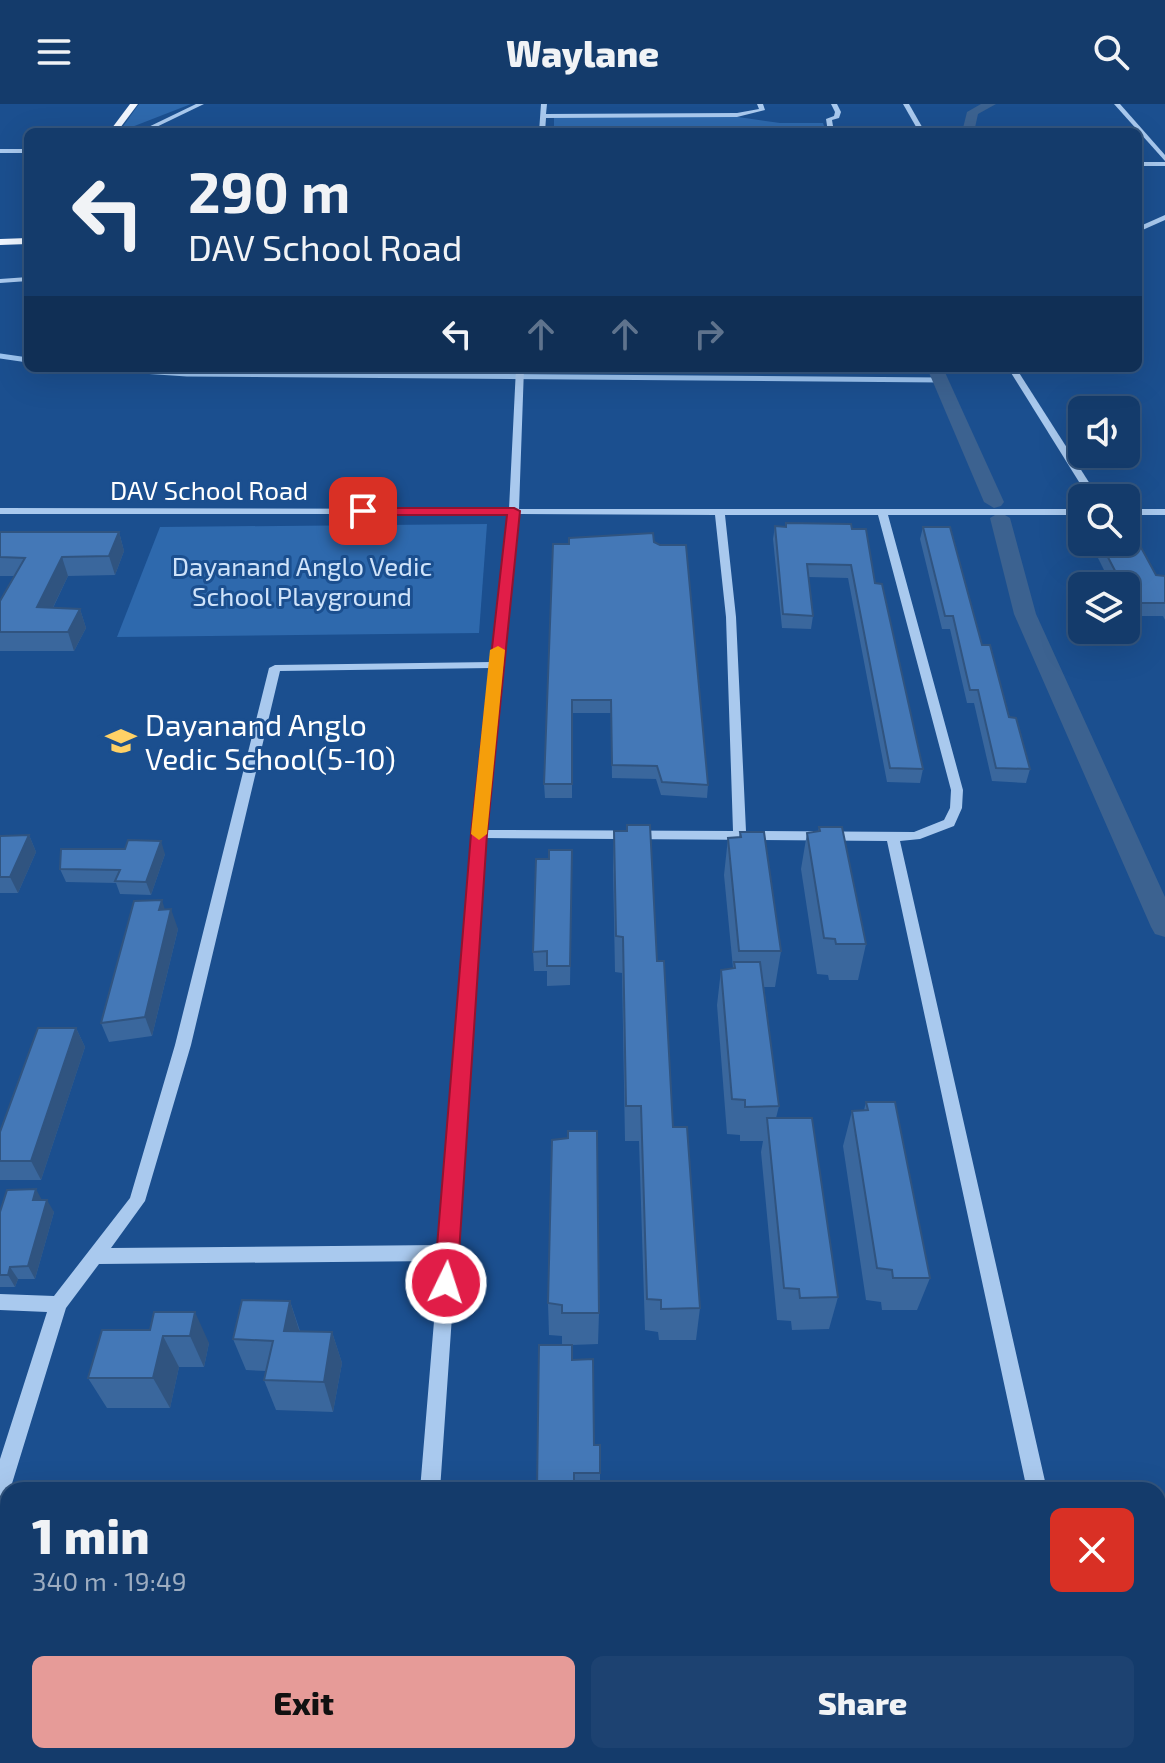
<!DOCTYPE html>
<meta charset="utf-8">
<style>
body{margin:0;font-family:"Exo 2",sans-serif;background:#1d4271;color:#f1f3f6;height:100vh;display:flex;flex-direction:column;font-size:30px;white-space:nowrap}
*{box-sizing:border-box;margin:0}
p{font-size:26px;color:#9dadc1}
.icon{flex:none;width:44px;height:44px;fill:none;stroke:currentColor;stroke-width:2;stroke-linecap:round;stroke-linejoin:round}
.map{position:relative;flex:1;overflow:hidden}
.details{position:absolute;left:0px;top:1378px;width:1166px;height:282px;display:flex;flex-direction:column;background:#143b6b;border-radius:24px 24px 0 0;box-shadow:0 8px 32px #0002,0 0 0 2px #33557e}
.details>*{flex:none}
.top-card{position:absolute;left:24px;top:24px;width:1118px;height:244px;border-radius:12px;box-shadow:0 8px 32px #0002,0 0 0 2px #33557e;background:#143b6b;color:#f1f3f6;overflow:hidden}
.tools{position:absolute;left:1068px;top:292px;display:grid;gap:16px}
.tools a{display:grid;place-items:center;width:72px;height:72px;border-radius:12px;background:#143b6b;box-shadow:0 8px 32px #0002,0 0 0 2px #33557e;font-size:40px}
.pin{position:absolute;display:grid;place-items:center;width:68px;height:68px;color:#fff;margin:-34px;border-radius:16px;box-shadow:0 4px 12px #0006}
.me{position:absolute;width:88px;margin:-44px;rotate:4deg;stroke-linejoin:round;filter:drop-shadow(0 0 6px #0008)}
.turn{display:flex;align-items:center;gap:28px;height:168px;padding:0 32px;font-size:36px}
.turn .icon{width:104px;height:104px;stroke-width:2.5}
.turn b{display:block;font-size:56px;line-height:68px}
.lanes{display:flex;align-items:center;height:76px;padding:0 32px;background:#0003;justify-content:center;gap:40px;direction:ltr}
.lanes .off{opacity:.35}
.round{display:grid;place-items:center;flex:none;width:84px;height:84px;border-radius:12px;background:#1d4271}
.head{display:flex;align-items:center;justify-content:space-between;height:136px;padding:0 32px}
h1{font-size:48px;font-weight:800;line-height:60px}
.cta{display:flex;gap:16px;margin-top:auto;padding:16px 32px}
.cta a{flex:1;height:92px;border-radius:12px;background:#e69b98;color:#111;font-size:32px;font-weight:800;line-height:92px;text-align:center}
.cta a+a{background:#1d4271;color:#f1f3f6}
header{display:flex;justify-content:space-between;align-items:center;height:104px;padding:0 32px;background:#143b6b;font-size:36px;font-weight:800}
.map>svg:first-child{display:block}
.green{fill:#2e69ad}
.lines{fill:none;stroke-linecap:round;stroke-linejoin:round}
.stream{stroke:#9cc4f0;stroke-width:5}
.canal{fill:#3c6290;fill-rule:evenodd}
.minor{fill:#a9c9ee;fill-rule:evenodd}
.major{fill:#f0f6ff;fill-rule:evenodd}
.wall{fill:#3a679d}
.shaded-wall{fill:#305480}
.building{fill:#4478b7;stroke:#305480;stroke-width:2}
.route{fill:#e11d48;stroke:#92132f;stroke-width:2}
.slow{fill:#f59e0b}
.labels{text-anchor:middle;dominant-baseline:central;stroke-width:6;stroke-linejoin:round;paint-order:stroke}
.far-street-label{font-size:26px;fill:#fff;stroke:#1b4f8f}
.far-park-label{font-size:26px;fill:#cfe3fa;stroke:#1b4f8f}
.poi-label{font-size:30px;fill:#fff;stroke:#1b4f8f;text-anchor:start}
</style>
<header><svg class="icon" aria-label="menu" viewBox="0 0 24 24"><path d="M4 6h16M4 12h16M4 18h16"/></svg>Waylane<svg class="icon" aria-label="search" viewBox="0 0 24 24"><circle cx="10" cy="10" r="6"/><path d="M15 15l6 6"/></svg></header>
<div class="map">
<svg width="1165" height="1659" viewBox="0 0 1165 1659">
<rect width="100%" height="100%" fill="#1b4f8f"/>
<!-- green -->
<g class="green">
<path d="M139,0H191L119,28Z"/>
<path d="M554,13H738L780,19H823L826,28H554Z"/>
<path d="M487,420L479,529L117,533L160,423Z"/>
</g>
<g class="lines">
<!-- stream -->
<g class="stream">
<path d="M0,252L28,256"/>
<path d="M97,264L187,270L941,276"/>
</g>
<!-- canal -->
<g class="canal">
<path d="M981,0H996L978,10L974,28H962L967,8Z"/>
<path d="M927,264H943L1004,398L1001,402L994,404L984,398Z"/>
<path d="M1000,408L1010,414L1036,510L1165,793V833L1155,830L1151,823L1014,510L990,414Z"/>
</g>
<!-- minor -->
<g class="minor">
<path d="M196,0H204L146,28H138Z"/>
<path d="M541,0H547L546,10L737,9L759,5L757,0H763L765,6L737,13L546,14L545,28H539Z"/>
<path d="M831,0H837L841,8L839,14L832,16L834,28H828L826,15L834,12L835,8Z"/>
<path d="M903,0H909L925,28H919Z"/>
<path d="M1114,0H1120L1165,51V57Z"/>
<rect x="0" y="45" width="28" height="4"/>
<rect x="1138" y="58" width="27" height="4"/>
<path d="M1165,111V116L1138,128V123Z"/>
<path d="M28,173V177L0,179V175Z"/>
<path d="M516,264H524L519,405H1082V411H888L963,686L962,704L954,722L920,735L900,737L1047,1386H1027L887,737L485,734L440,1386H420L439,1157L99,1160L66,1204L10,1386L7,1393L0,1396V1355L47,1208L0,1206V1190L54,1192L130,1094L175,941L269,564L275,561L492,558L509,410H0V404L509,405ZM519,410L715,411L726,513L733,727L486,726ZM725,411H878L951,686L950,704L944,716L914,728L746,727L736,513ZM491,564L472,730L440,1141L111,1144L145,1097L191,941L280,567Z"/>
<path d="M1008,264H1016L1099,394H1089Z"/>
<rect x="1126" y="405" width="39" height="6"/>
<rect x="1158" y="1412" width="7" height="20"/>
<rect x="0" y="1572" width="8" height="22"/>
<rect x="399" y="1652" width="22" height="7"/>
<path d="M1090,1652H1112L1114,1659H1092Z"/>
</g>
<!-- major -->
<g class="major">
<path d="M130,0H138L117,28H109Z"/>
<path d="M28,134V140L0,141V135Z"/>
</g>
</g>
<!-- wall -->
<g class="wall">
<path d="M786,419L852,425L875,479L923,665L920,679L887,678L848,474L808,473L813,512L811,525L782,524L773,435L775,422H785Z"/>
<path d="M923,423L982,541L1030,665L1026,679L992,677L974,599H967L950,525H942L920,435Z"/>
<path d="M0,428H119L124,447L115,471L68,472L53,504L80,505L86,524L74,547H0V497L14,472H0Z"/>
<path d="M654,438L708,681L707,694L661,691L656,675L612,674L611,609H572V694H545L544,680L569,440Z"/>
<path d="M1098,438H1126L1156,471L1165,472V516L1163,512H1134L1130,505H1126V482H1112L1095,448Z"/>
<path d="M627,721L657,857L673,1023L700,1204L696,1236H659L658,1228L645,1226L639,1037H625L622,869L615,868L613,764L614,727H627Z"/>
<path d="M819,723L866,840L858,876H829L828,871L817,870L801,765L807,729L818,728Z"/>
<path d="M740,728L781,847L775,883H764L779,1002L776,1014L838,1193L829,1225L792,1226L791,1217L777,1216L761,1048L763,1037H740V1031L727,1030L717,901L721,866L733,864L724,771L728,734L739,733Z"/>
<path d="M29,731L36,748L18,789H0V732Z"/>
<path d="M125,745L165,750L151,791L120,790L116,779L66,778L60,765Z"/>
<path d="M572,746L570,881L547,882V867H534L533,848L549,755Z"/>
<path d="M165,806L178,825L152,932L109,938L101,919Z"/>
<path d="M76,924L85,943L41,1076H0V1028Z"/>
<path d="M866,998L930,1174L917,1206H882L881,1198L866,1196L843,1042L852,1007L864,1006Z"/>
<path d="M552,1036L599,1209L598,1240L572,1241V1256L594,1341H600V1386H537L562,1241V1232L549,1231L548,1199Z"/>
<path d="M42,1096L54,1108L35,1175H18L15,1183H0V1108Z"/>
<path d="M290,1197L300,1227L332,1228L342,1259L333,1308L276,1306L264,1276L266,1267L246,1266L233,1235Z"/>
<path d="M154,1208L209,1239L204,1263H179L170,1304H107L88,1274L150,1226Z"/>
<path d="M741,1652H804L805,1659H742Z"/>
</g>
<!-- shaded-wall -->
<g class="shaded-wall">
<path d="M119,428L124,447L115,471L109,452Z"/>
<path d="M62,453L68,472L44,522L37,503Z"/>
<path d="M80,505L86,524L74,547L68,528Z"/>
<path d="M29,731L36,748L18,789L10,773Z"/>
<path d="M161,737L165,750L151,791L146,778Z"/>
<path d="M162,796L168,816L159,806Z"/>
<path d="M171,805L178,825L152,932L145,913Z"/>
<path d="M76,924L85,943L41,1076L31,1057Z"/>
<path d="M36,1085L43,1098L33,1096Z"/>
<path d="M47,1096L54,1108L35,1175L28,1162Z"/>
<path d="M10,1163L18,1175L15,1183L8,1171Z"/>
<path d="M290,1197L300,1229L284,1227Z"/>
<path d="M195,1208L209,1239L204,1263L190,1232Z"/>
<path d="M332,1228L342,1259L333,1308L324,1278Z"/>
<path d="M163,1232L179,1263L170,1304L153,1274Z"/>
<path d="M212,1652H216L222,1659H211Z"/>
</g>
<!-- building -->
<g class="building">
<path d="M786,419L851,420L852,425H866L875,479L882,480L923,665L890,664L851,461L807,460L813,512L783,510L775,422L786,423Z"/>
<path d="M923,423H950L982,541H990L1009,613L1016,614L1030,665L996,664L978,586H970L953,512H945Z"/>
<path d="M1126,425H1131L1156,471L1165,472V499H1138L1135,492H1128L1126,488V482H1123L1100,438H1126Z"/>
<path d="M0,428H119L109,452L62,453L37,503L80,505L68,528H0V497L25,454L0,453Z"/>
<path d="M653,429L654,438L660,441H686L708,681L662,678L657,662L612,661L611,596H572V680H544L553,440H569V434Z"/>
<path d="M627,721H650L657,857H664L673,1023H687L700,1204L661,1205V1196L647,1195L641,1002H626L623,833L616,832L614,727H627Z"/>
<path d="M819,723H842L866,840H836L835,835L824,834L807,729L820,727Z"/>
<path d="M740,728H764L781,847H739L728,734L741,733Z"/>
<path d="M29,731L10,773H0V732Z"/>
<path d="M128,736L161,737L146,778L115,777L120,766L60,765L61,745H125Z"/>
<path d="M549,746H572L570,862H547V847L533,848L536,755H549Z"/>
<path d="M162,796L159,806L171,805L145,913L101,919L134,797Z"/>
<path d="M734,858H760L779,1002L745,1003V996L732,995L721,866L735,864Z"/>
<path d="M38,924H76L31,1057H0V1028Z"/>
<path d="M866,998H895L930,1174H893L892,1166L877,1164L852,1007L868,1006Z"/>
<path d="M767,1014H812L838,1193L800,1194L799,1185L784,1184Z"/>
<path d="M568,1027H597L599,1209H562V1201L548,1199L552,1036L568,1034Z"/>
<path d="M36,1085L33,1096H47L28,1162L10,1163L8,1171H0V1108L7,1086Z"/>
<path d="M242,1196L290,1197L284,1227L332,1228L324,1278L264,1276L273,1237L233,1235Z"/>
<path d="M154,1208H195L190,1232H163L153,1274H88L102,1226H150Z"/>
<path d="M539,1241H572V1256L593,1255L594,1341H600V1369H574V1386H537Z"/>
<path d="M235,1382L288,1384V1386H235Z"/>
<path d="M152,1652H212L211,1659H151Z"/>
<rect x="527" y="1652" width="71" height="7"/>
<path d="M746,1652H804L805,1659H746Z"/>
</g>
<!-- route -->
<path class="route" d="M514,404L520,407L487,730L457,1179L454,1186L446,1189L438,1186L434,1179L471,730L507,411H363L356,407L363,404Z"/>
<!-- slow -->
<path class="slow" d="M498,542L505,546L487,730L479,736L471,730L490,546Z"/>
<!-- icons -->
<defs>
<g id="school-bare" transform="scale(2.4)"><path d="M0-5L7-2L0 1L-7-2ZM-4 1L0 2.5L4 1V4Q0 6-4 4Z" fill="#ffd166" stroke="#1b4f8f" stroke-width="2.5" paint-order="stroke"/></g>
</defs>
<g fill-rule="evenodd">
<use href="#school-bare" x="121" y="637"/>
</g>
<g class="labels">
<!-- far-street labels -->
<g class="far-street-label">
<text x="209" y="385">DAV School Road</text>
</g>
<!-- far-park labels -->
<g class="far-park-label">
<text x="302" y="461">Dayanand Anglo Vedic<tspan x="302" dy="30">School Playground</tspan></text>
</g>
<!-- poi labels -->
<g class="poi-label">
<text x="145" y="620">Dayanand Anglo<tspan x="145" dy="34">Vedic School(5-10)</tspan></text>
</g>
</g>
</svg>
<div class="tools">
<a><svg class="icon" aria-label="sound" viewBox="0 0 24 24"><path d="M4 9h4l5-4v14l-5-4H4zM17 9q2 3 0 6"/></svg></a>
<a><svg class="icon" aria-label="search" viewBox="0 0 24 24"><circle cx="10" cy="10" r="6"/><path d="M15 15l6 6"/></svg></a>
<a><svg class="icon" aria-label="layers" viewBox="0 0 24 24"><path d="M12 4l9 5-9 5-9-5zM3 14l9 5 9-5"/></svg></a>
</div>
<div class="pin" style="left:363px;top:407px;background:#d93025"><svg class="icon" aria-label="arrive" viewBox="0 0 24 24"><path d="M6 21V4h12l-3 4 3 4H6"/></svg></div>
<svg class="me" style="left:446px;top:1179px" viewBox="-20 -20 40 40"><circle r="17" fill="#e11d48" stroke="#fff" stroke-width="3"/><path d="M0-11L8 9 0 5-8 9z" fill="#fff"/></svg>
<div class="top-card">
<div class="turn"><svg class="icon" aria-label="left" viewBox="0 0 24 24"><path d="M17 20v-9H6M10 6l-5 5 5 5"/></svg><div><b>290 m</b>DAV School Road</div></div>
<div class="lanes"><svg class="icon" aria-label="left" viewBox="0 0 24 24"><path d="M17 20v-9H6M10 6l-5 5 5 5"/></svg><svg class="icon off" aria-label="ahead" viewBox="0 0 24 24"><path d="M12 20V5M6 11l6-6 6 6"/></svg><svg class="icon off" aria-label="ahead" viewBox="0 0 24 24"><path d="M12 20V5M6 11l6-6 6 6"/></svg><svg class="icon off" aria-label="right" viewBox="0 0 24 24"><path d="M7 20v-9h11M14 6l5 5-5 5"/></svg></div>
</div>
<section class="details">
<div class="head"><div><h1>1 min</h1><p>340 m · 19:49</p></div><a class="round" style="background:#d93025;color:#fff"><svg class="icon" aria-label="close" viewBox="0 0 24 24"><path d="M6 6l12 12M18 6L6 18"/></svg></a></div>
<div class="cta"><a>Exit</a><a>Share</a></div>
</section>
</div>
